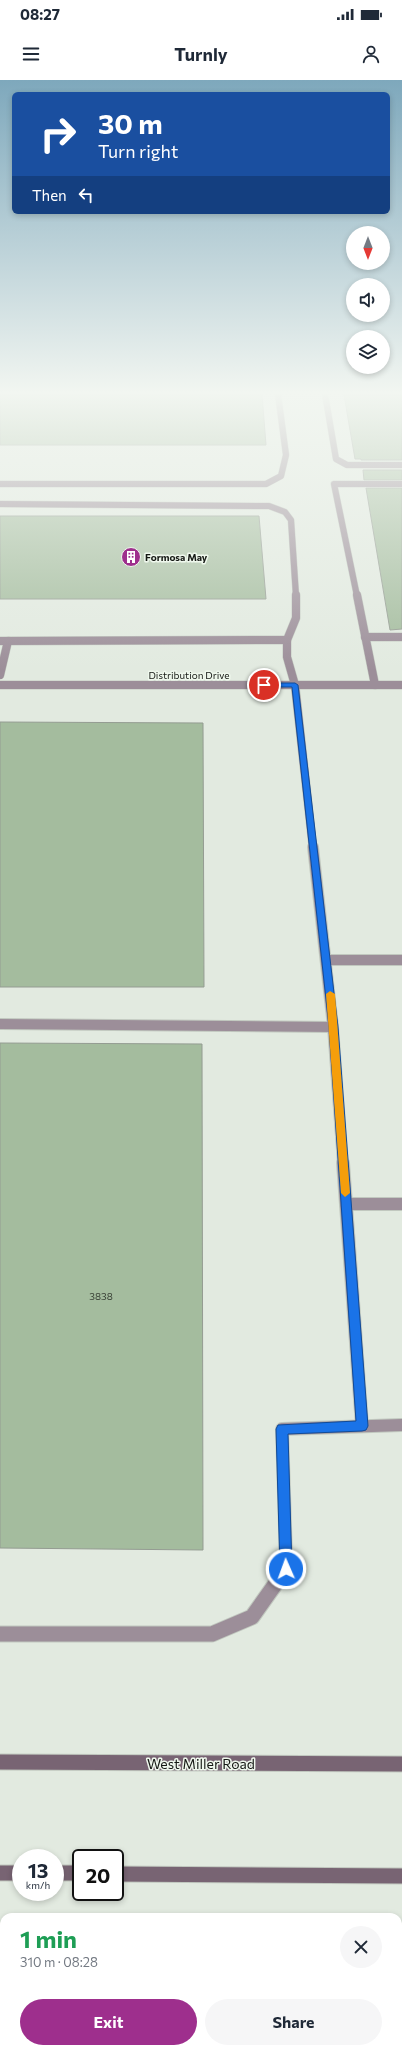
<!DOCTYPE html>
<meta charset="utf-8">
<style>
body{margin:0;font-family:Commissioner,sans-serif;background:#f6f6f7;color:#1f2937;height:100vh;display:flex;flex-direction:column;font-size:15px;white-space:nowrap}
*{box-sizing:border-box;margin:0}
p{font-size:13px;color:#747a83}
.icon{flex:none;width:22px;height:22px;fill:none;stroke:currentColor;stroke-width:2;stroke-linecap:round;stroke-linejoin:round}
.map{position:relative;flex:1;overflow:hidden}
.details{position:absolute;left:0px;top:1833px;width:402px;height:140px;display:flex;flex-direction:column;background:#fff;border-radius:12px 12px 0 0;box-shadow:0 2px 6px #0003}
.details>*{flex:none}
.top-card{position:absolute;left:12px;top:12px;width:378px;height:122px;border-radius:6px;box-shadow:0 2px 6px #0003;background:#1a4fa0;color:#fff;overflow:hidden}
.needle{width:26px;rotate:180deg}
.buttons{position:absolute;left:346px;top:146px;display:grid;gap:8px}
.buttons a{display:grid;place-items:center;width:44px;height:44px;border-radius:50%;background:#fff;box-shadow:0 2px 6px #0003;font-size:20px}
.speed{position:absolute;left:12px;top:1769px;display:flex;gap:8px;font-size:20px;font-weight:700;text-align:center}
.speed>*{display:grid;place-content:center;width:52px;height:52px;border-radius:50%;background:#fff;box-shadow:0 2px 6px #0003;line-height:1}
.speed small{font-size:10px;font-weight:400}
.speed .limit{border:2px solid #111;border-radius:6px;background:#fff;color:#111}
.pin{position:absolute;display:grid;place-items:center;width:34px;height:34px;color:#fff;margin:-17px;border:2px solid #fff;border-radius:50%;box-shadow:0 1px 4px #0007}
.me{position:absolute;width:44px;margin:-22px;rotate:358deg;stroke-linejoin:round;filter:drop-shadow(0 0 3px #0008)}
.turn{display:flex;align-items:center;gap:14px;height:84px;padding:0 20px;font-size:18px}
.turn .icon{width:52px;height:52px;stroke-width:2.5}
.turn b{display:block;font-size:28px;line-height:34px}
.then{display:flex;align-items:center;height:38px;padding:0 20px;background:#0003;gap:8px;font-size:15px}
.round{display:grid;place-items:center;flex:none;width:42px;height:42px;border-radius:21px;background:#f6f6f7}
.overview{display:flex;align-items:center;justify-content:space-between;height:68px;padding:0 20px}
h1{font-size:24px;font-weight:700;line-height:30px;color:#1e9e55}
.primary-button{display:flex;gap:8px;margin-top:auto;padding:8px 20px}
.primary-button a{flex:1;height:46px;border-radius:24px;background:#9e2f8d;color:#fff;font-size:16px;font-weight:700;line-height:46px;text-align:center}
.primary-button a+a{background:#f6f6f7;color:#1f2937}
.status{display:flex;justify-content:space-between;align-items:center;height:28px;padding:0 20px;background:#fff;direction:ltr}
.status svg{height:11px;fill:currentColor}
header{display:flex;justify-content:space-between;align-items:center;height:52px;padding:0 20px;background:#fff;font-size:18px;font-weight:700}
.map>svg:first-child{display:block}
.building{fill:#a4bc9e;stroke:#949c92}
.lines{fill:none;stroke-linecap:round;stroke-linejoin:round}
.service-far4-casing{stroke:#c1c8bf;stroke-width:7}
.service-far3-casing{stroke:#c1c8bf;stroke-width:9}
.service-far2-casing{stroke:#c1c8bf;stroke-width:12}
.service-far1-casing{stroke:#c1c8bf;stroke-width:14}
.service-casing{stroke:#c1c8bf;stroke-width:17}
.minor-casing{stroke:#c1c8bf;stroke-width:9}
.secondary-casing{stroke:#c1c8bf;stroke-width:17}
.service-far4{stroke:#9c8e99;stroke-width:6}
.service-far3{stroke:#9c8e99;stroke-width:8}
.service-far2{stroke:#9c8e99;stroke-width:10}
.service-far1{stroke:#9c8e99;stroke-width:12}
.service{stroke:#9c8e99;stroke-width:15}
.minor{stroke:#9c8e99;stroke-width:8}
.secondary{stroke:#786473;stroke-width:15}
.route{fill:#1a73e8;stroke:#114b97}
.slow{fill:#f59e0b}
.labels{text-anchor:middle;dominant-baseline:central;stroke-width:3;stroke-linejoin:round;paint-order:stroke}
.far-poi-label{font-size:10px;font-weight:bold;fill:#151814;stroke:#eff8ed;text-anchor:start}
.far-street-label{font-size:10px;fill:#151814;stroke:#eff8ed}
.number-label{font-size:10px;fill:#394136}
.near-street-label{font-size:14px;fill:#151814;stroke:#eff8ed}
</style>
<div class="status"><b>08:27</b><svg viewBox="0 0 49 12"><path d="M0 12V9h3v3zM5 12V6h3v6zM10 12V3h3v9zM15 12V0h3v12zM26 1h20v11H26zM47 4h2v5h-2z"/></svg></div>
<header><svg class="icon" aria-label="menu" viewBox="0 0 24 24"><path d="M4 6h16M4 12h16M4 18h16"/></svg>Turnly<svg class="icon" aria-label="person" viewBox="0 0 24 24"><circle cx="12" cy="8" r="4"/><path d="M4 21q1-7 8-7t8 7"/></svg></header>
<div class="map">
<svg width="402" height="1973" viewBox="0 0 402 1973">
<rect width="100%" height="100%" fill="#e2eae0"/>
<!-- building -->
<g class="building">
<path d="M0,314H262L266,365H0Z"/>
<path d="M344,315H402V380H361V379H355Z"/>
<path d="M363,390H402V400H364Z"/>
<path d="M366,408H402V549L390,550Z"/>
<path d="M0,436H259L266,519H0Z"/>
<path d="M0,642L203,643L204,907H0Z"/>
<path d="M0,963L202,964L203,1470L0,1468Z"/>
</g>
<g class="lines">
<!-- service-far4 casing -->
<g class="service-far4-casing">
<g id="service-far4">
<path d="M325,314L336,379L347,385H402"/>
<path d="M0,404H266L281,396L286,375L278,314"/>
<path d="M0,424L269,426L285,432L291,440L296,516"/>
<path d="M357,516L334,404H402"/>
</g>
</g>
<!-- service-far3 casing -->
<g class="service-far3-casing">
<g id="service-far3">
<path d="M296,515V538L287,560V577L295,605L313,768"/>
<path d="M357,515L375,605"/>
<path d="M365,557H402"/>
<path d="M0,561L287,560"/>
<path d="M0,595L8,561"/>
</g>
</g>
<!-- service-far2 casing -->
<g class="service-far2-casing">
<g id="service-far2">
<path d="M313,767L333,947"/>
<path d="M327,880H402"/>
<path d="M0,944L333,947L343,1084"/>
</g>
</g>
<!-- service-far1 casing -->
<g class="service-far1-casing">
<g id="service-far1">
<path d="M343,1083L362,1346"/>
<path d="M346,1124H402"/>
<path d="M286,1479L282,1349L402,1345"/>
</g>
</g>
<!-- service casing -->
<g class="service-casing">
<path id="service" d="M0,1554H212L252,1537L286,1489V1478"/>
</g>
<!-- minor casing -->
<g class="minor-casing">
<path id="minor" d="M0,605H402"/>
</g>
<!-- secondary casing -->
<g class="secondary-casing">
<g id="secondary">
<path d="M0,1682L402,1684"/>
<path d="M0,1793H21"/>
<path d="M55,1793H81"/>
<path d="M115,1794L402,1796"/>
</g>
</g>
<!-- service-far4 -->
<use href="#service-far4" class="service-far4"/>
<!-- service-far3 -->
<use href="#service-far3" class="service-far3"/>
<!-- service-far2 -->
<use href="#service-far2" class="service-far2"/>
<!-- service-far1 -->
<use href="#service-far1" class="service-far1"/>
<!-- service -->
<use href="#service" class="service"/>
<!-- minor -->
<use href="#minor" class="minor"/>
<!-- secondary -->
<use href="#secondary" class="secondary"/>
</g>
<!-- sky -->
<linearGradient id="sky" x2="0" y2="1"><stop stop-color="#7ea8bc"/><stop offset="0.53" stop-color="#f2f6f1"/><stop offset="1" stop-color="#f2f6f1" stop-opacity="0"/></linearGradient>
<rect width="402" height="590" fill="url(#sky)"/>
<!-- route -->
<path class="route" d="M261,603H295L298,605L338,947L368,1346L366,1350L362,1351L288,1354L292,1489L290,1493L286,1495L282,1493L280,1489L276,1349L278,1345L356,1341L329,947L292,607H264L260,605Z"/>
<!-- slow -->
<path class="slow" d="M330,911L335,914L350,1113L345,1117L341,1113L326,914Z"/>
<!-- icons -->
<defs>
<g id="building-disc" transform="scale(1)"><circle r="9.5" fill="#9e2f8d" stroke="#eff8ed"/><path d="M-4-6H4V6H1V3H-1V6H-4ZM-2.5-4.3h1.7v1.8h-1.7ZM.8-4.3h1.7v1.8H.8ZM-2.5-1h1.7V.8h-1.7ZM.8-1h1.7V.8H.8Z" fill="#fff"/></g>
</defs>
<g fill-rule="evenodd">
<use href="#building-disc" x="131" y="477"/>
</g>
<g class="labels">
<!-- far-poi labels -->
<g class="far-poi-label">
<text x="145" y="477">Formosa May</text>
</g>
<!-- far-street labels -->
<g class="far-street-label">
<text x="189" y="595">Distribution Drive</text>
</g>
<!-- number labels -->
<g class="number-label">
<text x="101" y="1216">3838</text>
</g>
<!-- near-street labels -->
<g class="near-street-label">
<text x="201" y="1683">West Miller Road</text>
</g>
</g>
</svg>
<div class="buttons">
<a><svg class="needle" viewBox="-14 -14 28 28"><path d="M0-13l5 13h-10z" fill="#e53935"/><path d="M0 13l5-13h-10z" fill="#747a83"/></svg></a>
<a><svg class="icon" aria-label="sound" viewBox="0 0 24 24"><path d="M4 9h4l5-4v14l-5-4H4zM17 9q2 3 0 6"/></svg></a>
<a><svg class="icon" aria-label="layers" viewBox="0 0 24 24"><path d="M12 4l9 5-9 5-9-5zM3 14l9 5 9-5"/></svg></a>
</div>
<div class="speed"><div>13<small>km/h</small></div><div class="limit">20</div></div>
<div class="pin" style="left:264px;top:605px;background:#d93025"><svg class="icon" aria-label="arrive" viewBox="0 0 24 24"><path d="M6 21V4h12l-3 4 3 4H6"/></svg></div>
<svg class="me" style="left:286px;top:1489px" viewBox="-20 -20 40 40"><circle r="17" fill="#1a73e8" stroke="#fff" stroke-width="3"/><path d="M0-11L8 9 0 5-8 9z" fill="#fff"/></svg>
<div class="top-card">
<div class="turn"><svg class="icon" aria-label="right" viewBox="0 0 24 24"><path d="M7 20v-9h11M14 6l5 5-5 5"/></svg><div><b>30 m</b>Turn right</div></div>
<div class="then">Then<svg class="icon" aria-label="left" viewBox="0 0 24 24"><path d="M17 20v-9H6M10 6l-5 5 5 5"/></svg></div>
</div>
<section class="details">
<div class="overview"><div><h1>1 min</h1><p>310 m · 08:28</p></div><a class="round"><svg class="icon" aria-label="close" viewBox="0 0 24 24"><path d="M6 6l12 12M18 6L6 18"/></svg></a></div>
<div class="primary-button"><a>Exit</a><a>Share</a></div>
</section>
</div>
